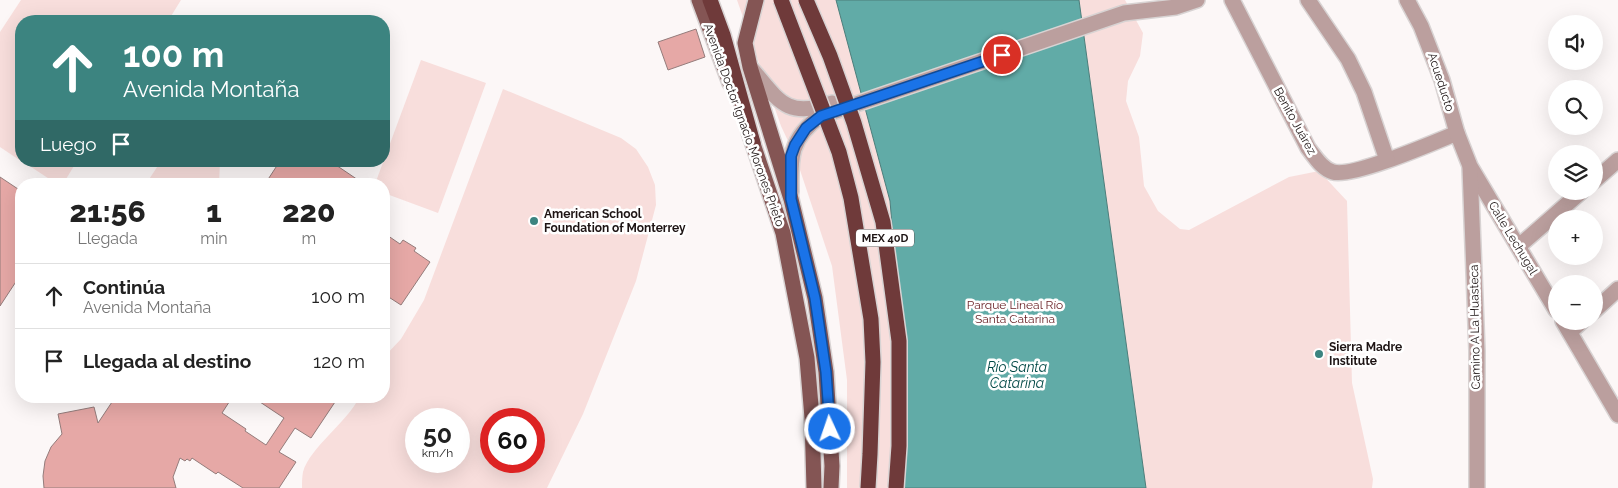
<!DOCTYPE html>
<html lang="es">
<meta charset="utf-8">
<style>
body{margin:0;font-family:Raleway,sans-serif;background:#f6f6f6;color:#222;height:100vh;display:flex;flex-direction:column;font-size:19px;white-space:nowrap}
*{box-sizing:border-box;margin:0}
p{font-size:16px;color:#767676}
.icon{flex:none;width:28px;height:28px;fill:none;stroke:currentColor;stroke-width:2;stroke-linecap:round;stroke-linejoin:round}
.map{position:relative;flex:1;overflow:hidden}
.drawer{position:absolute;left:15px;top:178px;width:375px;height:225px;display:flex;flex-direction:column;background:#fff;border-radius:20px;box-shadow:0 5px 20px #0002}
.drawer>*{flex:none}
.top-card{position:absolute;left:15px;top:15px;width:375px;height:152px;border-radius:20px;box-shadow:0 5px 20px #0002;background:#3c8480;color:#fff;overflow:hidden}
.buttons{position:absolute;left:1548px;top:15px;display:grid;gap:10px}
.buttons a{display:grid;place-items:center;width:55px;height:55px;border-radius:50%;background:#fff;box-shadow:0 5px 20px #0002;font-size:25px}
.speed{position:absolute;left:405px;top:408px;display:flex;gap:10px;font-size:25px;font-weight:700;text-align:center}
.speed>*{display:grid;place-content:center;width:65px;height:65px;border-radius:50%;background:#fff;box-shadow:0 5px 20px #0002;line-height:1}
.speed small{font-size:12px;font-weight:400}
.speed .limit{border:8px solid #d22;background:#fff;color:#111}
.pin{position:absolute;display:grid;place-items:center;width:42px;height:42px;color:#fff;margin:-21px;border:2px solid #fff;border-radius:50%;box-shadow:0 1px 5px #0007}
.me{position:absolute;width:55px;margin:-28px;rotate:357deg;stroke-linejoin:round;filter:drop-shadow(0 0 4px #0008)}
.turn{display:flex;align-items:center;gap:18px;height:105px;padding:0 25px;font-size:22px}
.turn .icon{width:65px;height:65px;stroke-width:2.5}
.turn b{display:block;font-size:35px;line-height:42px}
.then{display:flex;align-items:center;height:48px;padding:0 25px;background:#0003;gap:10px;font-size:19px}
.eta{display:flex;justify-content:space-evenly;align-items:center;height:85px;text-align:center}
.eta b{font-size:30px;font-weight:800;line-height:35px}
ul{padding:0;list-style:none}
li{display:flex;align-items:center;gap:15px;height:65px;padding:0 25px;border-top:1px solid #e0e0e0}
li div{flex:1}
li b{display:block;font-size:19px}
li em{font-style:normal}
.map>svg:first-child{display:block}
.green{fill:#f8dedc;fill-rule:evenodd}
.water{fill:#61aba7;stroke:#4d7e7b}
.building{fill:#e6a8a6;stroke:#947c7b}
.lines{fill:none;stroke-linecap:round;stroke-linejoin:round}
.minor-casing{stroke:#d8d3d3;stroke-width:18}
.major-casing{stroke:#d8d3d3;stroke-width:18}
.highway-casing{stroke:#d8d3d3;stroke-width:18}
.minor{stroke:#bb9f9e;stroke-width:15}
.major{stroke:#845554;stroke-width:15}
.highway{stroke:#6f3a3a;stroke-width:15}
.highway-bridge-casing{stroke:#d8d3d3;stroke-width:18;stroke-linecap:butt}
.highway-bridge{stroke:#6f3a3a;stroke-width:15}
.route-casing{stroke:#114b97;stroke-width:12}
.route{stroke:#1a73e8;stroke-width:9}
.poi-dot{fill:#3c8480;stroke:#fff;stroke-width:2}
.labels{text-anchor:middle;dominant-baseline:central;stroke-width:5;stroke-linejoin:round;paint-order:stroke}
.shield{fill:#fff;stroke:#615a5a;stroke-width:1}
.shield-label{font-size:11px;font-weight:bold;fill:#1d1414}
.street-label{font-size:12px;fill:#1d1414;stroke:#fff}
.poi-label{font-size:12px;font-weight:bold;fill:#1d1414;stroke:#fff;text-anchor:start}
.park-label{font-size:12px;fill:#661d22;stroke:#fff}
.water-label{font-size:14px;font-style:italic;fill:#004845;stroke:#fff}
</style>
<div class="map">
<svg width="1618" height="488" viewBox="0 0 1618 488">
<rect width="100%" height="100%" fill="#fcf7f7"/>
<!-- green -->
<g class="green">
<path d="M21,0H181L168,21H21V161L0,147V32Z"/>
<path d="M737,0H1125L1143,33L1140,56L1128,81L1126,101L1139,137L1144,186L1158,211L1180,229L1189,230L1289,177L1319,171L1347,201L1352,383L1373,479L1372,488H847V380L832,266L796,158L781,126Z"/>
<path d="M421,60L486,83L438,213L384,193V184H375Z"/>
<path d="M503,89L621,138L636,149L648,167L655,185L656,205L636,281L583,414L547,488H302C302,483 302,477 303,472C310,447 347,423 360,396H384V357L401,339L424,300ZM416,419H459V461H416ZM491,419H534V461H491Z"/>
<path d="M22,161H77L63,184H57Z"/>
<path d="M161,161H220L219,184H146Z"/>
</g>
<!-- water -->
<path class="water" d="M836,0H1079L1146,488H904L907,403L890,201Z"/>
<!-- building -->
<g class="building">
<path d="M696,29L705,57L668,70L658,42Z"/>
<path d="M280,161H330L364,184H265Z"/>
<path d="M0,177L21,191V274L0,306Z"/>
<path d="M384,233L400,244L403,240L416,248L414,251L430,262L401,305L384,294Z"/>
<path d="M116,396H233L222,413L246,429L245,431L266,445L284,418L251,396H339L311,438L295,428L279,452L296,462L279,488H243L218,472L216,474L192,458L190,461L187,459L185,461L180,458L173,477L176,488H44L43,476L45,461L51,447L62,434L58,414L94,407L98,423Z"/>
</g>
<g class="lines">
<!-- minor casing -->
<g class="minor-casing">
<g id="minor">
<path d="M1232,0L1308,148C1315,157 1322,169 1333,172C1352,178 1435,142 1457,133"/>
<path d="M1308,0L1348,59L1364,92L1387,160"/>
<path d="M1407,0L1421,26L1442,80L1457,133L1470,166L1556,310"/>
<path d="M751,68C779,101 786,119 832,103"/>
<path d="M1470,168L1477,351V488"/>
<path d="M1594,181L1618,160"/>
<path d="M791,192C790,158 790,137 821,116L1124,13L1176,7L1197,0"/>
<path d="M1519,246L1582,191"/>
<path d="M1594,311L1618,289"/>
<path d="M1563,321L1618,415"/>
<path d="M1570,332L1582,321"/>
</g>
</g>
<!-- major casing -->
<g class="major-casing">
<g id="major">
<path d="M699,0L730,83"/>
<path d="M756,0L745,43L750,67L791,199L815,298L826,372L832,466L831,488"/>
<path d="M749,132L783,233L807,358L812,418L814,488"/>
</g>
</g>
<!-- highway casing -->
<g class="highway-casing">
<path id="highway" d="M710,0L723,35L753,143"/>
</g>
<!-- minor -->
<use href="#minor" class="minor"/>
<!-- major -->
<use href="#major" class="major"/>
<!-- highway -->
<use href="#highway" class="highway"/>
<!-- highway-bridge casing -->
<g class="highway-bridge-casing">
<g id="highway-bridge">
<path d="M781,0L839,152L851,198L871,319L873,362L870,454L868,488"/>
<path d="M806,0L830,56L854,123L883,222L899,341V446L896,488"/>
</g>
</g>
<!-- highway-bridge -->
<use href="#highway-bridge" class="highway-bridge"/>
</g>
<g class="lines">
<!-- route casing -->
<g class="route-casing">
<path id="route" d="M830,429L826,372L815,298L791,199V156L795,145L806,128L821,116L1002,55"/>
</g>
<!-- route -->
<use href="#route" class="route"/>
</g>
<!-- markers -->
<g class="poi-dot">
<circle cx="534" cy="221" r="5"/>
<circle cx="1319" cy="354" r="5"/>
</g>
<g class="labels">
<!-- shield labels -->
<rect class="shield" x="856" y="229.5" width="58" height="17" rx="4"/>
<g class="shield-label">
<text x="885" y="238">MEX 40D</text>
</g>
<!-- street labels -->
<g class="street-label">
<text transform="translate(1441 82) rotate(72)">Acueducto</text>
<text transform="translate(1295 121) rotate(61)">Benito Juárez</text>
<text transform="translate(744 125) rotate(70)">Avenida Doctor Ignacio Morones Prieto</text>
<text transform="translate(1513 238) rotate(59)">Calle Lechugal</text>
<text transform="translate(1475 327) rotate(-91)">Camino A La Huasteca</text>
</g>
<!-- poi labels -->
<g class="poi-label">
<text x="544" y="214">American School<tspan x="544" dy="14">Foundation of Monterrey</tspan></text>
<text x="1329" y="347">Sierra Madre<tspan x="1329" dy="14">Institute</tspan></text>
</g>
<!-- park labels -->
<g class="park-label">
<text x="1015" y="305">Parque Lineal Río<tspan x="1015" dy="14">Santa Catarina</tspan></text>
</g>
<!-- water labels -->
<g class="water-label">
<text x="1017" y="367">Río Santa<tspan x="1017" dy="16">Catarina</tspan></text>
</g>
</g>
</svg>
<div class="buttons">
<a><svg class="icon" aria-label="sound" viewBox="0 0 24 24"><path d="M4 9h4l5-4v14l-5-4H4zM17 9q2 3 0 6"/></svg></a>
<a><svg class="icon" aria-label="search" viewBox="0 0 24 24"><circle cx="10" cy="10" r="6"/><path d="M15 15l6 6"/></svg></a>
<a><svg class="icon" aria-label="layers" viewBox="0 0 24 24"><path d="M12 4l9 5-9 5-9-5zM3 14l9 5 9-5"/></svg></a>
<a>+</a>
<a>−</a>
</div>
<div class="speed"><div>50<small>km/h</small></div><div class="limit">60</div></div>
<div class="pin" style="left:1002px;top:55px;background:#d93025"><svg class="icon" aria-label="arrive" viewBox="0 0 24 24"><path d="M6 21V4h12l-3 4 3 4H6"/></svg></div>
<svg class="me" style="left:830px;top:429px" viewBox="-20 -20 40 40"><circle r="17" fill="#1a73e8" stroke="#fff" stroke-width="3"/><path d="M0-11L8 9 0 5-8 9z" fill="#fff"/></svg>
<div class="top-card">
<div class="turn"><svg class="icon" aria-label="ahead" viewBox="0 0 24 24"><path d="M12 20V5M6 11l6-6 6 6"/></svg><div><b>100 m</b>Avenida Montaña</div></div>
<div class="then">Luego<svg class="icon" aria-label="arrive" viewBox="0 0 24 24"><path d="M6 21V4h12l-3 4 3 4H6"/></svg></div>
</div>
<section class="drawer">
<div class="eta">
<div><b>21:56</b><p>Llegada</p></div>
<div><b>1</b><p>min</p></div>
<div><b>220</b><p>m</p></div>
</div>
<ul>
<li><svg class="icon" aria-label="ahead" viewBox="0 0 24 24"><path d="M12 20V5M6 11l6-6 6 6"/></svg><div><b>Continúa</b><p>Avenida Montaña</p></div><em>100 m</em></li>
<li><svg class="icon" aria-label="arrive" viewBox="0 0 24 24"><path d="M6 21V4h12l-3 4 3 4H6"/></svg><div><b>Llegada al destino</b></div><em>120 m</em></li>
</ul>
</section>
</div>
